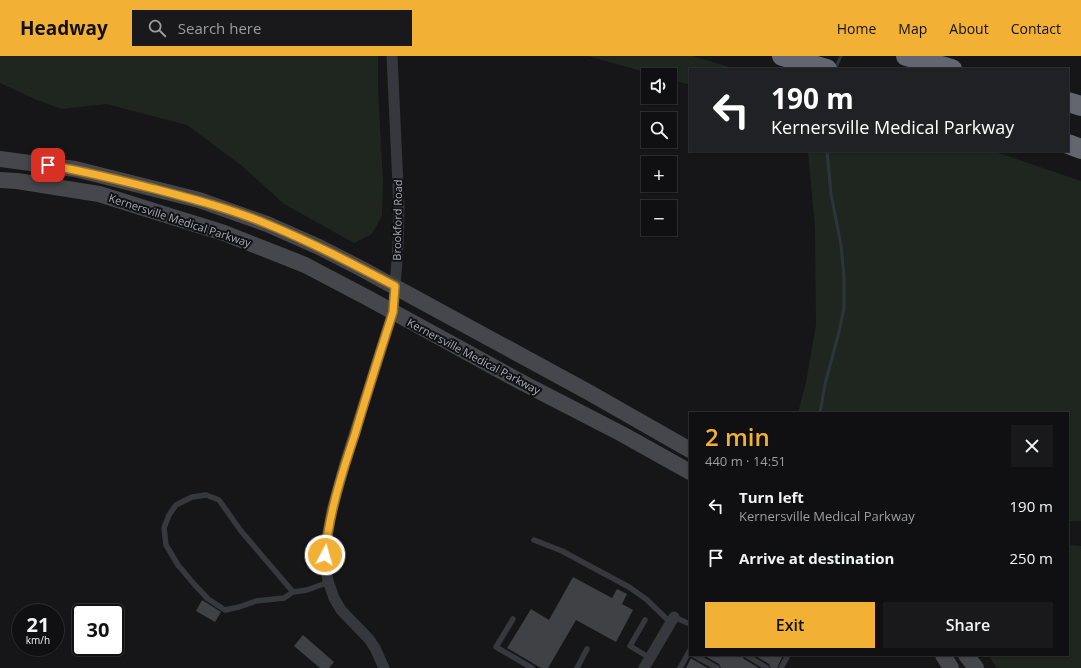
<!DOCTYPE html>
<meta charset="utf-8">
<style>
body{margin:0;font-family:"Open Sans",sans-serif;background:#19191b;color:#f1f3f6;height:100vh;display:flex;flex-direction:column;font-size:15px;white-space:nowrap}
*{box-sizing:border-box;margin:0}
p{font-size:13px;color:#9c9d9f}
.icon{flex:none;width:22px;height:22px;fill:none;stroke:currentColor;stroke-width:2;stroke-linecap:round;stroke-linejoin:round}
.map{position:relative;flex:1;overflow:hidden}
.details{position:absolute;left:689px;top:356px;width:380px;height:244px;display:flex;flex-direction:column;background:#101012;border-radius:0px;box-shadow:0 1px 3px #0004,0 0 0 1px #303032}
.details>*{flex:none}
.hud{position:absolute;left:689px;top:12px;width:380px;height:84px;border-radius:0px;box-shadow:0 1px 3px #0004,0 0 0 1px #303032;background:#202124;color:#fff;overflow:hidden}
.fabs{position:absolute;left:641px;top:12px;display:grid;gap:8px}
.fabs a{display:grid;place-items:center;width:36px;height:36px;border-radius:0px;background:#101012;box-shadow:0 1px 3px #0004,0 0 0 1px #303032;font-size:20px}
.speed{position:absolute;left:12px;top:548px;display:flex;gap:8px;font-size:20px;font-weight:700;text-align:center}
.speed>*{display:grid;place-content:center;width:52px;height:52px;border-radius:50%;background:#101012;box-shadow:0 1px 3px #0004,0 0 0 1px #303032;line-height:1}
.speed small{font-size:10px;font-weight:400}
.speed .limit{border:2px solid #111;border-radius:6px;background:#fff;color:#111}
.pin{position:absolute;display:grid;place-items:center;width:34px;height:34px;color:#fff;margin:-17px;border-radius:8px;box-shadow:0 2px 6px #0006}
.me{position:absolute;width:44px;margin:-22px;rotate:6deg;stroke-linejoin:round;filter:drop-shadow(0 0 3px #0008)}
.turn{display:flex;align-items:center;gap:14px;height:84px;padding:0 16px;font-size:18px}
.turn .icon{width:52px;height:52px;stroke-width:2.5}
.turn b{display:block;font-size:28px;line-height:34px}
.round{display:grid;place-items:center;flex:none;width:42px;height:42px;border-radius:0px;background:#19191b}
.overview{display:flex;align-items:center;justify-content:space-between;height:68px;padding:0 16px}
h1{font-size:24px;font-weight:600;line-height:30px;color:#f2b134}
.action{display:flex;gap:8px;margin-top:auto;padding:8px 16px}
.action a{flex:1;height:46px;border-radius:0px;background:#f2b134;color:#111;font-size:16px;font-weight:600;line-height:46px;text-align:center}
.action a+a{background:#19191b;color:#f1f3f6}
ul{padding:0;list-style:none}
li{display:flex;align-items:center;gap:12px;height:52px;padding:0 16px}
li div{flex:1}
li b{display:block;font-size:15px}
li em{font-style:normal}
header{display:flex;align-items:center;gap:24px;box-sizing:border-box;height:56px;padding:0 20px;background:#f2b134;color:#111}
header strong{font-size:19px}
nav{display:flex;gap:22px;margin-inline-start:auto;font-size:14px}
.search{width:280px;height:36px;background:#19191b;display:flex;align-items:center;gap:10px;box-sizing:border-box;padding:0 14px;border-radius:0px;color:#9c9d9f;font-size:15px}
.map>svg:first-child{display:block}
.green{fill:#1e261f}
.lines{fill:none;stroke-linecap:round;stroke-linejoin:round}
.stream{stroke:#2c353c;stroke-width:3}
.building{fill:#404145}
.lane{stroke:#37383d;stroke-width:5.5}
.street{stroke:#37383d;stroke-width:11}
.secondary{stroke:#45474d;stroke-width:16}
.highway{stroke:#63666e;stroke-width:20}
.route-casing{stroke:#9d7322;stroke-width:10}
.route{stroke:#f2b134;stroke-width:7}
.labels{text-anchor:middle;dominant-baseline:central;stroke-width:4;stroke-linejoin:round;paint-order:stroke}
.street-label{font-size:11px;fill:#a8adb8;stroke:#111113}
</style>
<header>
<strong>Headway</strong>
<div class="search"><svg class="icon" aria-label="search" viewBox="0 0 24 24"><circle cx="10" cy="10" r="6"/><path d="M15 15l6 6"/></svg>Search here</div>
<nav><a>Home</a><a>Map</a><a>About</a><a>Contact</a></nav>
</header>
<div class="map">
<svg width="1081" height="612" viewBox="0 0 1081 612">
<rect width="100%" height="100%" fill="#161618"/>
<!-- green -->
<g class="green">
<path d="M0,0H378V33L383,125L382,160L372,178L354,187L284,148L242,110L187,69L106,48L62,53L37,44L0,27Z"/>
<path d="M588,0H693L736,13H690V29L670,23V19H655Z"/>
<path d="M808,95H992L1081,125V465H1068V357H798L806,326L816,269L815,172Z"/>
<path d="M1068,489L1081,490V612H997L988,599H1068Z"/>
</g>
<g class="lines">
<!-- stream -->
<g class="stream">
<path d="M835,13L841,0"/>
<path d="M820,357L825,328L839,276L844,252V221L841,189L831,138L827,95"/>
</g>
</g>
<!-- building -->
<g class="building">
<path d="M573,521L612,542L617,533L627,538L622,548L633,554L616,586L576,564L548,612H541L507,592L531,553L549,564Z"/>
<path d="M202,544L221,556L215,566L196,555Z"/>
<path d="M303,579L334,606L329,612H320L294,590Z"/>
<path d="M703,599H742L744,603L759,612H721L719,608Z"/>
<path d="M754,599H779L782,601L777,612H771L769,608Z"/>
<path d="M691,602L692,603L708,612H686Z"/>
</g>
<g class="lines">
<!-- lane -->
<g class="lane">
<path d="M534,484L562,495L629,531L646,543L671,567"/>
<path d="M293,536L241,475L219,444L206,439L192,441L176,449L169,459L164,472L166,489L178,509L194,528L208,543L225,554L239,551L256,545L284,542L293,536L307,534L329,526"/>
<path d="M674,561L690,568"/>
<path d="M513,563L496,591L532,612"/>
<path d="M645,564L630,590L650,602"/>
<path d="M694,599L717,612"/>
<path d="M746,599L767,612"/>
<path d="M577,612L587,593"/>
<path d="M680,612L690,594"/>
<path d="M781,612L788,599"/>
</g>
<!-- street -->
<g class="street">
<path d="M384,612L375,592L369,583L341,554L334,542L328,525L326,512L325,499L327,481L332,454L345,407L393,256L398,191L399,151L392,0"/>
<path d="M644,612L674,561"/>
</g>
<!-- secondary -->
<g class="secondary">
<path d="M0,103L75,113L199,144L267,168L319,191L362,213L590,337L690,394"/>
<path d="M0,124L17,125L99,138L224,177L285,201L305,209L366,241L523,327L622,378L690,416"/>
<path d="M943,599L951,612"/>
<path d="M966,599L976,612"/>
</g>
<!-- highway -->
<g class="highway">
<path d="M782,0L827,13"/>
<path d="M906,0L952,13"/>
<path d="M1068,46L1081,50"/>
<path d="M1068,88L1081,93"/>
</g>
</g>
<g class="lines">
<!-- route casing -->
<g class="route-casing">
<path id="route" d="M48,109C84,115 119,124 155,133C193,143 231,153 267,168C311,186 353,208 395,230L393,256C380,297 367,337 355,378C342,417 329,457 325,499"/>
</g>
<!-- route -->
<use href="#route" class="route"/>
</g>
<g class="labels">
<!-- street labels -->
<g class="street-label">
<text transform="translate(180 164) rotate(18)">Kernersville Medical Parkway</text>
<text transform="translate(397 164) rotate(-89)">Brookford Road</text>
<text transform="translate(474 300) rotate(28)">Kernersville Medical Parkway</text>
</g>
</g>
</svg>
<div class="fabs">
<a><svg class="icon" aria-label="sound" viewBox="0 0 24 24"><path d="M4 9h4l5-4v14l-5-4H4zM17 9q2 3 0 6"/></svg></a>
<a><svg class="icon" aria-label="search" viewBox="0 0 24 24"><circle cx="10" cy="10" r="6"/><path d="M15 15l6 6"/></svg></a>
<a>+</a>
<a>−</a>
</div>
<div class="speed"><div>21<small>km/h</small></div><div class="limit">30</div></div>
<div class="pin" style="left:48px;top:109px;background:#d93025"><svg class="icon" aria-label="arrive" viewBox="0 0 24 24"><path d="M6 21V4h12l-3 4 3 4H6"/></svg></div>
<svg class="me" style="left:325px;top:499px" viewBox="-20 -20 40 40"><circle r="17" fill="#f2b134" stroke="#fff" stroke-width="3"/><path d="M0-11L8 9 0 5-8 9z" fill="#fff"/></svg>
<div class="hud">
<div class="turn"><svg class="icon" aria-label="left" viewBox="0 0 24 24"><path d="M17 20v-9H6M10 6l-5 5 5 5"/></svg><div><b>190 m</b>Kernersville Medical Parkway</div></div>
</div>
<section class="details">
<div class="overview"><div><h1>2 min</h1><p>440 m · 14:51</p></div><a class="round"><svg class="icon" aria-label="close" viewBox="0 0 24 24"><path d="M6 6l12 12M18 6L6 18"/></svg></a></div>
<ul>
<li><svg class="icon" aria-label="left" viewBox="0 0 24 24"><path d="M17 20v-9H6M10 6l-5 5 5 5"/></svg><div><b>Turn left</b><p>Kernersville Medical Parkway</p></div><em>190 m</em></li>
<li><svg class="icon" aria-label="arrive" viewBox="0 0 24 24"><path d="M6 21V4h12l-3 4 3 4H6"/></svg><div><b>Arrive at destination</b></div><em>250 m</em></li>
</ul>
<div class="action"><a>Exit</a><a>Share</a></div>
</section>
</div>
